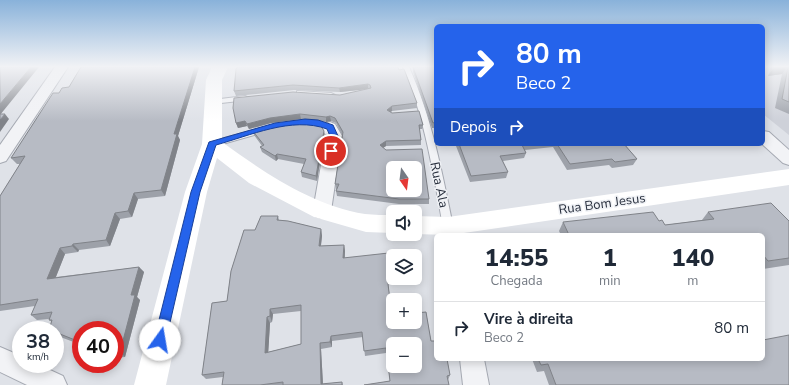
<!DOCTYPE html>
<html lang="pt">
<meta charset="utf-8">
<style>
body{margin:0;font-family:"Nunito Sans",sans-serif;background:#f2f2f3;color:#1f2937;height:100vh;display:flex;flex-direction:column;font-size:15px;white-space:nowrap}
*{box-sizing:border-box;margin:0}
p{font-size:13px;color:#747a83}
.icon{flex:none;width:22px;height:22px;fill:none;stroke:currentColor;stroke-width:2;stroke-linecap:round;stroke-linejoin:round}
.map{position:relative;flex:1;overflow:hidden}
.panel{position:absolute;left:434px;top:233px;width:331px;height:128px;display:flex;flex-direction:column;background:#fff;border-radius:6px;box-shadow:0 2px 10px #0003}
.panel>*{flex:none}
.hud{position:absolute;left:434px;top:24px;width:331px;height:122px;border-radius:6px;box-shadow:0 2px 10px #0003;background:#2563eb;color:#fff;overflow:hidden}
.needle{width:26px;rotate:166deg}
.fabs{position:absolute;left:386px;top:161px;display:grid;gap:8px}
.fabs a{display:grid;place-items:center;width:36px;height:36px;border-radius:6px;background:#fff;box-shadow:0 2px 10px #0003;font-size:20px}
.speed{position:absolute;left:12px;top:321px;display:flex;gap:8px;font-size:20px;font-weight:700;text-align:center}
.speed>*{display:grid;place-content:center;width:52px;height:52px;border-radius:50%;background:#fff;box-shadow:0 2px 10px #0003;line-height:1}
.speed small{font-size:10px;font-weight:400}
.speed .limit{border:6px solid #d22;background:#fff;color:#111}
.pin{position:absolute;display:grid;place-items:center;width:34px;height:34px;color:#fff;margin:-17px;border:2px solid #fff;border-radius:50%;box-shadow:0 1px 4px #0007}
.me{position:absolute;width:44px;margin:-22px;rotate:13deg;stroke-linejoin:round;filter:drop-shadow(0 0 3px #0008)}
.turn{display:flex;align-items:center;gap:14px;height:84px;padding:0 16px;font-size:18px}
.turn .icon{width:52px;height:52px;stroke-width:2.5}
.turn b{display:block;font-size:28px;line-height:34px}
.then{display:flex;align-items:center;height:38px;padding:0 16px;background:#0003;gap:8px;font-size:15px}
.eta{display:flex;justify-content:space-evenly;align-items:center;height:68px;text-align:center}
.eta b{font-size:24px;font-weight:800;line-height:28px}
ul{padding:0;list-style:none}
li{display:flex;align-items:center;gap:12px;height:52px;padding:0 16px;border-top:1px solid #e0e1e3}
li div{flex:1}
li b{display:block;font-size:15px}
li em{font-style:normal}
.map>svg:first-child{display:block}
.built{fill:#ced1d9}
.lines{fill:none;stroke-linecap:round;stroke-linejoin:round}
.lane-casing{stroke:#a5a9b2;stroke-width:2}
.street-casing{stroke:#a5a9b2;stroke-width:2}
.lane{fill:#f2f3f6;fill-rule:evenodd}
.street{fill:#f2f3f6;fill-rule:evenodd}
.secondary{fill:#fff;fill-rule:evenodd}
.wall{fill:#9da1a9;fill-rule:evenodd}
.shaded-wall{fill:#808389}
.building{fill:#b7bbc4;stroke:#808389;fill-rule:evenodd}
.route{fill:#2563eb;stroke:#184099}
.labels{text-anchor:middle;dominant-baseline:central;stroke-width:3;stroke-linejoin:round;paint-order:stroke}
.street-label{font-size:13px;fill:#29303e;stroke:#eff1f5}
</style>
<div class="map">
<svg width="789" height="385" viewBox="0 0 789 385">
<rect width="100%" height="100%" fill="#dfe2e8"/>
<!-- built -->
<path class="built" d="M763,67H789V135L763,114Z"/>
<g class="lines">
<!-- lane casing -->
<g class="lane-casing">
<g id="lane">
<path d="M403,67H409C432,118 442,172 453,226L451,229H445L443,226C433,172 425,118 403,67Z"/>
<path d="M297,91L331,93L335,95L331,97L300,95H297Z"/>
<path d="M245,96L249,98L248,100L212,104L208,102L212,100Z"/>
<path d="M310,120L327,124L334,127L330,129L314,125L289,126L285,124L286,122Z"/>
<path d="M265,127L269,129L268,131L212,147L208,144L209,142Z"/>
</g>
</g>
<!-- street casing -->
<g class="street-casing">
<g id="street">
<path d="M55,67H68L6,161L0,163V145Z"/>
<path d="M330,122L335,124L342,136L331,211L329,216L322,218L315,216L313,211L326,136L322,127L325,124Z"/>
<path d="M763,131L769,132L789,150V165L783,163L762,144Z"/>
<path d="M0,347L21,356V364H37L63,376L67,385H27L0,372Z"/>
<path d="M460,359H484L489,385H463Z"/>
</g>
</g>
<!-- lane -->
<use href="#lane" class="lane"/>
<!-- street -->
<use href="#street" class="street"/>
<!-- secondary -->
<g class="secondary">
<path d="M212,67H228L222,80V142C265,173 312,205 365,214C374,215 384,215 393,215V233L366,232L314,217L249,183L217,158L207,192L166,385H134L185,192L202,144L206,80Z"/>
<path d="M789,169V185L450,235L414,234L415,216L448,217Z"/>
</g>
</g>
<!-- wall -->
<g class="wall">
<path d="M81,67H199L178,136L180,140L165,196L138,199L132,217L120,219L110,246L79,250L78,252L65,254L56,277L139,267L144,272L137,297L140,300L125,357L115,358V330H81V353L77,350L79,344L55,335V330L52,322L49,320V319L37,320L31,315L35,306L0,311V196L20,164H17L11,158L59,93L69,87Z"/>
<path d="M398,67L417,103V108L392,111L390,112L423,125L422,129H419L421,140V145L386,146L383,148L429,199V204H399L337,196L336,191L337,189H336L335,184L342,135L336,123L331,121L326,122L301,119L271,123L249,129L247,126L238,128L236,123L340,95L369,89H368L340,92L294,90L236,96L234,91Z"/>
<path d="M413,67H436V128H432L413,72Z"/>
<path d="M771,67H789V114L775,108L782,74L768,76Z"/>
<path d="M252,130L324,131V136L317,181L302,177L301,172L304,164L278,159L276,161L262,152L260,147L262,146L254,135Z"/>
<path d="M453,144H624L637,159L633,165L612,168L609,165L567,170L553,147L525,150L526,153L524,158L503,161L508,172L506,178L470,182L456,146H454Z"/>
<path d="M708,212L789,221V265L763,269V235H561L559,231L563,222L659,221L665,225L702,220Z"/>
<path d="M261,216H278L279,220L288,221L321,229L322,236L321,246L344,245L345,251V258L416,250L420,272L419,278L388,282L392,316H393V322H415V313L426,312L431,341H436V359H447L450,375L448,380L449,385H364L390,381L386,353L365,356L363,337L332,341V347L321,349L323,384L342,382L343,385H222L223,377L206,379L202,375L212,303L227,301L231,271L244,230H255ZM393,256H415V278H393ZM301,311V344L268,352L270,323L272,322L273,314ZM393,344H415V366H393Z"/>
<path d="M532,359H763L789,385H549L544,371L537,372Z"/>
</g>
<!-- shaded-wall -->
<g class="shaded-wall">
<path d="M31,67H39L0,115V104Z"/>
<path d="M195,67H199L178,136L180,140L165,196L161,190L174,134Z"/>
<path d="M774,67H787L782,74L768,76Z"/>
<path d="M368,84V89L340,92L339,88Z"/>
<path d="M392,106V111L387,115V110Z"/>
<path d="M5,114L9,119L0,132V120Z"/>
<path d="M300,114L301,119L271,123L249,129L247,124L270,118Z"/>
<path d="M330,116L331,121L326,122V117Z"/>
<path d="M245,121L247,126L238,128L236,123Z"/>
<path d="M324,131V136L317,181L316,176Z"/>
<path d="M386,141V146L380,150V145Z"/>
<path d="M277,154L278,159L276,161L275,156Z"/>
<path d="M134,193L138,199L132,217L128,211Z"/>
<path d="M115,213L120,219L110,246L106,240Z"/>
<path d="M321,229L322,236L320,252L319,246Z"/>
<path d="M73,244L79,250L78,252L72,246Z"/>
<path d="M344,245L345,251L344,264L343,258Z"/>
<path d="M60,248L65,254L53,284L47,279Z"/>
<path d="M139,267L144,272L137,297L140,300L125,357L120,352L131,295Z"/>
<path d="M270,309L273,314L272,322L270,316Z"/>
<path d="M267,317L270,323L268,358L265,353Z"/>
<path d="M331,336L332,341V347L330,342Z"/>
<path d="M320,343L321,349L323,385H321Z"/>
</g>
<!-- building -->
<g class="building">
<path d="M0,67H31L0,104Z"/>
<path d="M81,67H195L174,134H177L161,190L134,193L128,211L115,213L106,240L73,244L72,246L60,248L47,279L139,267L131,295H135L120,352L115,353V330H81V349L77,350L80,342L55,332V330H49L52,320H49L52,312L31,315L38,299L0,305V196L25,156L11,158L53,93H59L62,88L69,87Z"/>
<path d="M237,67H398L399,70L404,69L417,103L392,106L387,110L392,113L419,111L423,125H419L421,140L386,141L380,145L386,150L422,149L429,199H399L336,191L339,184H335L343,132L335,118L330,116L326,117L300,114L270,118L247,124L245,121L236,123L233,108L234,98L293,92L340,95L371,88L370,85L368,84L339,88L293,85L234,91L236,69ZM393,168H415V190H393Z"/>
<path d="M413,67H436V122L433,123Z"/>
<path d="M788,67H789V102L782,99Z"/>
<path d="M0,114H5L0,120Z"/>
<path d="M298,122L320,124L324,131L316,176L301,172L306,159L277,154L275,156L260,147L264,145L252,130L283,123Z"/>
<path d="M459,144H532L522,145L526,153L500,156L508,172L471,176Z"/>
<path d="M557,144H624L637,159L615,162L612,159L570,164Z"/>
<path d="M771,203L789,221V258L768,261L763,255V235H569L563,222L653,212L659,221L662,220L665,225L714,219L708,212Z"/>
<path d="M261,216H278L277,220L288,221L321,229L319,246L344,245L343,258L416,250L420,272H415V256H393V275L387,276L392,316H393V322H415V313L426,312L431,341H436V359H447L450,375L447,376L449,385H364L390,381L386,348L364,351L362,332L331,336L330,342L320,343L321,384L342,382V385H283V382L260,385H222L224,372L202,375L212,303L227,301L231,271L244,230H255ZM301,305V344L265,353L267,317L270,316V309ZM393,344H415V366H393Z"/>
<path d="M789,335V385H556L548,364L541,365L538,359H763V340Z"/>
</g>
<!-- sky -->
<linearGradient id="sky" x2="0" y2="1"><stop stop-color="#89b2da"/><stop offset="0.55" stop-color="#f1f2f5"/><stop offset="1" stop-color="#f1f2f5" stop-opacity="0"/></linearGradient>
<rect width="789" height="121" fill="url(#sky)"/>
<!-- route -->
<path class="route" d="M305,119L318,120L333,125L338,136L334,153H328L327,151L330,136L327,129C292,116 249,136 216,145L200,192L166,340L165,344L160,346L156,344L154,340L191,192L209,142L275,123Z"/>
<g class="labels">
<!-- street labels -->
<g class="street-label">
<text transform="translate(439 185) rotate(78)">Rua Ala</text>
<text transform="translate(602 204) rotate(-8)">Rua Bom Jesus</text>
</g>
</g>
</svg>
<div class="fabs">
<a><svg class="needle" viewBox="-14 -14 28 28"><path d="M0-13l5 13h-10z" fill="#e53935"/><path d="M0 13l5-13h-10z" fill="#747a83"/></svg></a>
<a><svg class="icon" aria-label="sound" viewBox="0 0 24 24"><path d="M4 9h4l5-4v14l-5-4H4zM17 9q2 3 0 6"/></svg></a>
<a><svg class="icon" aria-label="layers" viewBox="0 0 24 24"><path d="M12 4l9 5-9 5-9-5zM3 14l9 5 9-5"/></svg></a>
<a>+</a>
<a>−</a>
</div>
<div class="speed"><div>38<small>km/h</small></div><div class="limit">40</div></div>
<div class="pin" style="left:331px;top:151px;background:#d93025"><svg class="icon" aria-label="arrive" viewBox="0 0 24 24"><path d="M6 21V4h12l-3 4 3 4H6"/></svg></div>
<svg class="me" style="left:160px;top:340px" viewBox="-20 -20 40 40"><circle r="19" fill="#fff"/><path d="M0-13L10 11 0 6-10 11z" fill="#2563eb"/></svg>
<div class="hud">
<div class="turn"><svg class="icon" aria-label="right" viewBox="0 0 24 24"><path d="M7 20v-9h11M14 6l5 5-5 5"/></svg><div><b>80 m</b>Beco 2</div></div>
<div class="then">Depois<svg class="icon" aria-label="right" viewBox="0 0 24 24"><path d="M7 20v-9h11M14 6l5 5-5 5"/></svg></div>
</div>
<section class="panel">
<div class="eta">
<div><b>14:55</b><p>Chegada</p></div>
<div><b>1</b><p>min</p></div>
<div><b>140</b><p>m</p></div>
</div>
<ul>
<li><svg class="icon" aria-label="right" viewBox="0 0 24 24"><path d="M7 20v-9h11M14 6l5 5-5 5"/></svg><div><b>Vire à direita</b><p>Beco 2</p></div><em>80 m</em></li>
</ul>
</section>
</div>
